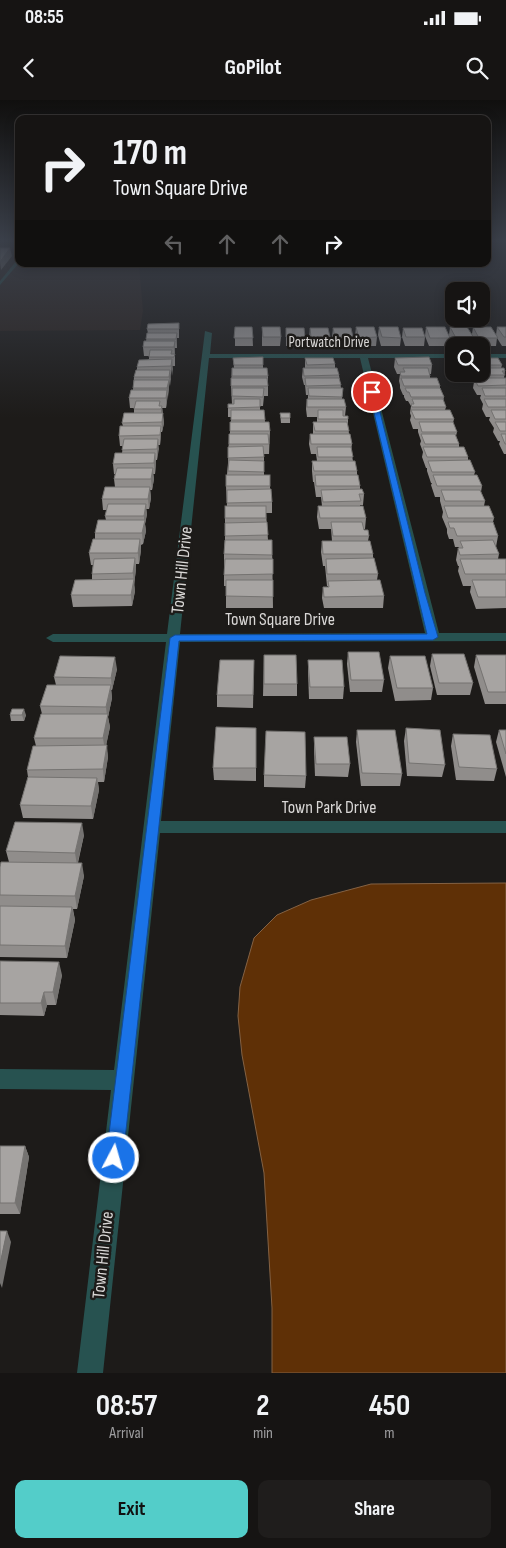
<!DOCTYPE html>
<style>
body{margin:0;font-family:"Sofia Sans Condensed",sans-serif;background:#1f1d1c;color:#f1f3f6;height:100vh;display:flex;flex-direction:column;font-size:19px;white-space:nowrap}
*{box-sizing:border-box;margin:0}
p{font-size:16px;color:#9e9ea0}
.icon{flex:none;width:28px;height:28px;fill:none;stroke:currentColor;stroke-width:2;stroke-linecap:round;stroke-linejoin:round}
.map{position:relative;height:1273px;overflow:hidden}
.side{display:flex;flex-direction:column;background:#161413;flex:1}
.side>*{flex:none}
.hud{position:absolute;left:15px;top:15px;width:476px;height:152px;border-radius:10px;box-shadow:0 2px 12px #0003,0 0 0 1px #353333;background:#161413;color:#f1f3f6;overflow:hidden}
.tools{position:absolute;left:445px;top:182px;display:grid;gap:10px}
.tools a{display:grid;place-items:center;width:45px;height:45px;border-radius:10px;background:#161413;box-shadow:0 2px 12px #0003,0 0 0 1px #353333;font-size:25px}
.pin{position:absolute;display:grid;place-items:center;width:42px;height:42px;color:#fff;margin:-21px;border:2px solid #fff;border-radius:50%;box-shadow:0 1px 5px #0007}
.me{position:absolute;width:55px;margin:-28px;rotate:6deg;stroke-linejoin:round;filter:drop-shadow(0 0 4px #0008)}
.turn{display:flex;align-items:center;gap:18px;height:105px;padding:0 15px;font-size:22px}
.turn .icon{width:65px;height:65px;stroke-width:2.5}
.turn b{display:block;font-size:35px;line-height:42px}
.lanes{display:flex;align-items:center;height:48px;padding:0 15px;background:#0003;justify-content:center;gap:25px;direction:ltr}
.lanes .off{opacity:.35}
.eta{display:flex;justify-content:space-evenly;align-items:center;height:85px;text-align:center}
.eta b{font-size:30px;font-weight:700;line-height:35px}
.button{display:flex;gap:10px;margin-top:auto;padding:10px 15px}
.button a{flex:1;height:58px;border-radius:10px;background:#53cdc9;color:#111;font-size:20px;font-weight:700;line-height:58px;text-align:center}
.button a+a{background:#1f1d1c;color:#f1f3f6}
.status{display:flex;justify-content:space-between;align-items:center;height:35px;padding:0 25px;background:#161413;direction:ltr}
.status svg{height:14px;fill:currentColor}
header{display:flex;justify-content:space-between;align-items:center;height:65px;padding:0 15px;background:#161413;font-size:22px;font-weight:700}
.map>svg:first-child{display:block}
.built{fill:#2a221e}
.water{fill:#5f3006;stroke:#846244}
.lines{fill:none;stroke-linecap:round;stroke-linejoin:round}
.service{fill:#275250;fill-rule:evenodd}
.minor{fill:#275250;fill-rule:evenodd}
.wall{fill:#908d8b}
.shaded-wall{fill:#757371}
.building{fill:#a7a4a2;stroke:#757371}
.route{fill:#1a73e8;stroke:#114b97}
.labels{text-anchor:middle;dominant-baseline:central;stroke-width:5;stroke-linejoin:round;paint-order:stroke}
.far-street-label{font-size:15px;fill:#d9d7d6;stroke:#1d1b19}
.street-label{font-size:18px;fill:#d9d7d6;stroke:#1d1b19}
</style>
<div class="status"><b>08:55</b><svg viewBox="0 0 49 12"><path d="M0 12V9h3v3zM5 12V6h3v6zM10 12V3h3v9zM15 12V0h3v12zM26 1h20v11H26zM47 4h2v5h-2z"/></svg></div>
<header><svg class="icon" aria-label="back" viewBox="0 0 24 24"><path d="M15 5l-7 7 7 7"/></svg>GoPilot<svg class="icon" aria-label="search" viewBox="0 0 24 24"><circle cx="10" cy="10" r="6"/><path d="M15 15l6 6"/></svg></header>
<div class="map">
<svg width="506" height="1273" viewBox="0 0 506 1273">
<rect width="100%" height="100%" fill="#1d1b19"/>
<!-- built -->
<path class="built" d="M0,140H19V164H139L143,211L140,230L0,231Z"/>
<!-- water -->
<path class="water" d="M506,783V1273H272V1208L264,1073L242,955L238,916L240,887L254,838L277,815L311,800L371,784Z"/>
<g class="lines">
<!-- service -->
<path class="service" d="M18,159H19V163L0,185V181Z"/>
<!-- minor -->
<g class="minor">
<path d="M205,231L212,233L210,254H454V258H368L439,533H506V541L180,542L161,721H506V733H160L103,1273H77L111,990L0,989V969L114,970L166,542H53L46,538L53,534H167ZM209,258H360L425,533L180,534Z"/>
<rect x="481" y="254" width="25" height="4"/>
</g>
</g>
<!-- wall -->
<g class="wall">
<path d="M179,223V238H177V248H175V266H172L166,308H162L164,323L162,332H161L160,345H158L157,360H156L155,374H153L154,379L152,390H150L151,398L149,409H146L147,414L145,424L146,431L143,444L141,445V450L139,464H136V469L134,485L135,491L132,506L73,507L71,495L92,480V474L93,465H91L89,453L95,439V433L106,420L105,416L107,410H103L102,399L115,387L114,379L115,374H114L113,364L122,353L123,346H120L119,336L123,326L122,323L134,313V308H130L129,298L133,290L134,277L137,270V267L149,259V256H144L143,247L146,241L148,233L147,229Z"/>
<path d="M235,227H252L253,246H235Z"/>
<path d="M262,227L281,237L280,246H262Z"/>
<path d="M356,227L377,237L376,246H358L355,236Z"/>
<path d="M379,227L401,238L400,246H381L378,235Z"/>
<path d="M426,227L449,235L450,227L472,234L473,227L496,235L497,227H506V246H502L497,238L496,246H478L473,239L472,246H454L450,238L449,246H429L425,236Z"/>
<path d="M286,228L305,237L304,246H286Z"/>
<path d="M310,228L330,237L329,246H311L309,237Z"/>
<path d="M333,228L353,237V246H334L332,237Z"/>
<path d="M403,228L425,237L424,246H405L402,237Z"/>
<path d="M263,257V268L268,276V296H264L263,306H260V310H264L265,322L270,331L269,354H264V375H270V389L272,402V413H266L268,440H272L273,508H226V486H224V454L225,440V418L227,406L226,386L228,363L229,334H230V322H231V317H228V304H232L231,286L232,268H234L233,258Z"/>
<path d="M305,258L335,264V268L339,275L341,288H343L342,299L346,307L345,316L348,319V325L349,334L352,344L351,350L353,361L357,371V375L360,386V389L364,394L363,405H360V406L366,418L365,429H363L369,436L368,441L373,454V458L378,474L377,480L384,496L383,508H324L322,498L323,487H328V486H327L325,466H323L321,452L322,441H332L331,429H319L317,417L318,406H322L321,397H316L314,382H313L312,371V361H317L316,354H311L309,344L310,334H313V322H317V317H307L306,309L307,299H308V295H306L305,285H304L302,277L303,268H305Z"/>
<path d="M395,258L432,265L431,274H430V278L440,286V288L444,297L443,301L446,307L445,310L454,319L453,323L457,332L456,336L459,344V347L468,357V360L475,372L474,375L482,386L481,392L485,401L484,406L494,418L493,422L498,436L496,447L499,454L498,459H506V508L476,509L470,492L471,486H463L458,471L459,466H458L456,460L458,448H459V447H455L453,439H449L447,433V429L442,417L443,412L440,401V397H435L431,385L432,383H431L427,371V368H426L422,357L423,352L420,344L421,341L418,332V329H413L410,320L411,316L410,313L411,306L408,301H406L404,297V295H403L400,288V285L399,281L400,274H397L394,267Z"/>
<path d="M481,258L502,265L501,268L505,271L504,278H506V354H504L499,344L500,341H498L493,332L494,328L489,320L490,317H486L482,309L483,304L480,298L481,295H477L473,288L474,282L472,277V274H470H481Z"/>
<path d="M280,313L290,318V323H281Z"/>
<path d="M348,552L384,580L382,592H350L347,564Z"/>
<path d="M432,554L473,583L470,595H437L430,566Z"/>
<path d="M264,555L297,584V596H263Z"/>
<path d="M476,555H506V604H485L474,567Z"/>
<path d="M390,556L433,588L431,600L395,601L388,568Z"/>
<path d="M254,560L253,608L217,607V595Z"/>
<path d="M308,560L344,587L343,599H309L308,572Z"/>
<path d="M117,569L112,590H111L112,598L108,617L110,627L106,645L108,657L104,682H98L99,690L93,719L23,718L20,705L28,677L27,670L36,646L34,638L42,614L40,606L56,585L54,577Z"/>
<path d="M10,615H26L24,621H11Z"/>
<path d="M256,628V681L214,680L213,668Z"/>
<path d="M406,628L445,665L442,677L407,676L404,641Z"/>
<path d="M357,630L402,674L400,686H361L356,642Z"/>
<path d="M499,630H506V677L496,642Z"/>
<path d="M453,634L497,669L494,681L456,680L451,646Z"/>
<path d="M314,637L350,664L348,677L315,676L314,650Z"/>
<path d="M264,675L306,676L305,688L264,687Z"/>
<path d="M84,735L78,763L84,776L77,809H73L75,820L67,858L0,857V767L9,762L6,751Z"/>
<path d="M0,861L62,875L56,905H47L44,916L0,915Z"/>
<path d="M0,1046H25L29,1057L20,1114H0Z"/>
</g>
<!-- shaded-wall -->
<g class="shaded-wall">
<path d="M10,148L12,156L1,170L0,162Z"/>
<path d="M177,233V248L176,239Z"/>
<path d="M175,241V250L174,256V247Z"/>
<path d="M172,259L173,269L172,276L171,266Z"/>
<path d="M170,270L171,279L170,286L169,277Z"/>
<path d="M169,280V289L168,297L167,288Z"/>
<path d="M167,290V300L166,308V298Z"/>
<path d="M162,306L164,323L162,332L161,309Z"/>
<path d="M161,326V336L160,345V335Z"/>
<path d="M158,339L159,349L157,360V349Z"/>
<path d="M155,353L156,363L155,374L154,363Z"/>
<path d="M153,368L154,379L152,390L151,379Z"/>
<path d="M150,387L151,398L149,409L148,399Z"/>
<path d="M146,404L147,414L145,424L146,431L143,444L142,433L144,423V416Z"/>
<path d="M140,439L141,450L139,464L138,453Z"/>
<path d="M135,458L136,469L134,485L133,473Z"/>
<path d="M134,479L135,491L132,506L131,495Z"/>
<path d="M115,557L117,569L112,590L111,578Z"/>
<path d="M111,585L112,598L108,617L110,627L105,651L103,638L107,617L106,607Z"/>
<path d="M24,609L26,615L24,621L22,615Z"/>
<path d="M107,645L108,657L104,682L103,669Z"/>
<path d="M97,678L99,690L93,719L91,706Z"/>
<path d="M82,723L84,735L77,765L75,753Z"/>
<path d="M82,763L84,776L77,809L75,796Z"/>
<path d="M72,807L75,820L67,858L65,846Z"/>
<path d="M59,862L62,875L56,905L53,892Z"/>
<path d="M44,892L47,905L44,916L41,903Z"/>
<path d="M25,1046L29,1057L20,1114L15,1103Z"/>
<path d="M7,1131L11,1142L2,1188L0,1183V1164Z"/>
</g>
<!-- building -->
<g class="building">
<path d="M0,148H10L0,162Z"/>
<path d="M179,223V229H147L148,224Z"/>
<path d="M235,227H252L253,238H234Z"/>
<path d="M262,227H280L281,237H263Z"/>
<path d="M356,227H374L377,237L359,238Z"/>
<path d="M379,227H398L401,238L382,237Z"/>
<path d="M426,227H445L450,238H430Z"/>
<path d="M450,227H467L474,238H456Z"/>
<path d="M473,227H491L498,238H479Z"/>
<path d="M497,227H506V237H504Z"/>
<path d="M286,228H304L305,237H286Z"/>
<path d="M310,228H328L330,237H311Z"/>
<path d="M333,228H351L353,237H335Z"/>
<path d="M403,228H422L425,237H406Z"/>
<path d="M147,233H177L176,239H146Z"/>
<path d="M144,241H175L174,247H143Z"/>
<path d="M150,250H172L171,254H175L174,257H149Z"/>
<path d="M263,257V265H234L233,258Z"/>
<path d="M429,257L432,265H398L395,258Z"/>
<path d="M305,258H333L335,264L307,265Z"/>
<path d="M481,258H498L502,265H481Z"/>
<path d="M172,259L171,266L137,267L139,260Z"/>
<path d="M232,268H267L268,276H232Z"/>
<path d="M303,268H337L339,275L304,276Z"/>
<path d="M403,268H428L430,276H401L400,272H405Z"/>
<path d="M481,268H504L505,271H502L505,275H476V274H481Z"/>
<path d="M136,270H170L169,277H134Z"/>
<path d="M231,278H267L268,286H231Z"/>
<path d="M305,278H339L341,285L306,286Z"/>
<path d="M401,278H437L440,286H404Z"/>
<path d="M474,278H506V285L478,286Z"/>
<path d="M134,280H169L167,288H133Z"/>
<path d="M232,288H264L263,297L232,296Z"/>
<path d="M308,288H343L342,297L309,296Z"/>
<path d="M405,288H440L444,297H411L409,292H407Z"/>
<path d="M482,288H506V296H485Z"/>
<path d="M131,290H167L166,298H129Z"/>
<path d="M234,299H260V307L228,308V304H234Z"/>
<path d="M307,299H344L346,307H307Z"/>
<path d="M412,299H443L446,307H412L411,304H414Z"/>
<path d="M484,299H506V307H488Z"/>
<path d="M136,301H160L159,306H162L161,309H134Z"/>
<path d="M231,310H264L265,320H231Z"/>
<path d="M318,310H343V316H348V319H318Z"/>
<path d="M411,310H450L454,319H415Z"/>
<path d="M491,310H506V319H495Z"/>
<path d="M124,313H163L162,322L122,323Z"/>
<path d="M280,313H290V318H281Z"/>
<path d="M230,322H269L270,331H230Z"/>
<path d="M313,322H347L349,331H315Z"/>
<path d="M419,322H453L457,332H422Z"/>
<path d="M495,322H506V331H500Z"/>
<path d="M120,326H161L160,335L119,336Z"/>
<path d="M229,334H268L269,344H229Z"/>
<path d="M310,334H350L352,344H311Z"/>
<path d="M421,334H455L459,344H425Z"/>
<path d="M501,334H506V344H505Z"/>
<path d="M124,339H158L157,349L122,350Z"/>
<path d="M263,346L264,357L228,358V347Z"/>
<path d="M317,347H351L353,357H318Z"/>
<path d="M423,347H464L468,357H427Z"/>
<path d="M115,353H155L154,363L113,364Z"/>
<path d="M229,360L264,361V372L228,371Z"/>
<path d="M470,360L475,372H432L428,361Z"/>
<path d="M312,361H355L357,371H314Z"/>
<path d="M117,368H153L151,379H114Z"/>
<rect x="226" y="375" width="44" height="11"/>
<path d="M315,375H358L360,386H316Z"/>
<path d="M433,375H477L482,386H437Z"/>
<path d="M105,387H150L148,399H102Z"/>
<path d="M271,389L272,402L227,403V390Z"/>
<path d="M362,389L364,394H359L361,401L323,402L321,390Z"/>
<path d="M441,390H480L485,401H445Z"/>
<path d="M108,404H146L144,416H105Z"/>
<rect x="225" y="406" width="41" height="12"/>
<path d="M318,406H363L366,418H320Z"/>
<path d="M444,406H489L494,418H448Z"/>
<path d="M98,420H145L142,433H95Z"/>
<path d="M267,422L268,435L225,436V423Z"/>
<path d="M331,422H362L364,430H368L369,436H333Z"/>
<path d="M448,422H493L498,436H457L454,428H450Z"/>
<path d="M93,439H140L138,453H89Z"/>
<path d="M225,440H272V455L224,454Z"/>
<path d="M493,440L499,454L460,455L458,448H463L460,441Z"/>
<path d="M322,441H370L373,454H323Z"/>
<path d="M135,458L133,473L92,474L94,459Z"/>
<path d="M374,458L378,474H327L326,459Z"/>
<path d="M225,459H273V474L224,475Z"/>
<path d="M460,459H506V474H465Z"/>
<path d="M134,479L131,495H71L75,480Z"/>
<path d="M226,480H273V497L226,496Z"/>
<path d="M380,480L384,496L324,497L323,487H329L328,481Z"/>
<path d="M472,480H506V497H478Z"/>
<path d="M348,552H379L384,580H351Z"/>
<path d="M432,554H464L473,583H439Z"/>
<path d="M264,555H296L297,584H264Z"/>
<path d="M476,555H506V592H488Z"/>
<path d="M60,556L115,557L111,578L54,577Z"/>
<path d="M390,556H425L433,588H397Z"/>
<path d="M220,560H254L253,595H217Z"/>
<path d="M308,560H342L344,587H310Z"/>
<path d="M47,585H111L106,607L40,606Z"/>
<path d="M12,609H24L22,615H10Z"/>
<path d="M41,614H108L103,638H34Z"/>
<path d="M216,627L256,628V668H213Z"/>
<path d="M406,628L440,630L445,665L409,663Z"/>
<path d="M357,630H395L402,674L362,673Z"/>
<path d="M499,630H506V654Z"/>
<path d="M266,631L305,632L306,676L264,675Z"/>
<path d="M453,634L490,635L497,669L459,667Z"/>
<path d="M314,637H347L350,664H316Z"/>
<path d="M107,645L103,669L27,670L33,646Z"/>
<path d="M28,677L97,678L91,706L20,705Z"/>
<path d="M15,722L82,723L75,753L6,751Z"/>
<path d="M1,762L82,763L75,796L0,795V767Z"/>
<path d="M0,806L72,807L65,846L0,845Z"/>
<path d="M0,861L59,862L53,892H44L41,903H0Z"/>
<path d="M0,1046H25L15,1103H0Z"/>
<path d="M0,1131H7L0,1164Z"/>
</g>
<!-- sky -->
<linearGradient id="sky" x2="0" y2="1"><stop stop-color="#100f0e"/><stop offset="0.44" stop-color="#3a3f49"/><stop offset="1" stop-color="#3a3f49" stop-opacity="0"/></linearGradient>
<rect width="506" height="318" fill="url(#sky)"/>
<!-- route -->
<path class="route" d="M372,291L375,292L425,493L438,537L433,540L179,541L123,1058L120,1064L114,1067L108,1064L106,1058L170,538L175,535L427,534L369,292Z"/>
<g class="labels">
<!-- far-street labels -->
<g class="far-street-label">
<text x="329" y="242">Portwatch Drive</text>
</g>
<!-- street labels -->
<g class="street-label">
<text transform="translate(182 470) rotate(-84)">Town Hill Drive</text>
<text x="280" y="519">Town Square Drive</text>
<text x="329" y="707">Town Park Drive</text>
<text transform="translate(103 1155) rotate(-84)">Town Hill Drive</text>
</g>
</g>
</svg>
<div class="tools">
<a><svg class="icon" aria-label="sound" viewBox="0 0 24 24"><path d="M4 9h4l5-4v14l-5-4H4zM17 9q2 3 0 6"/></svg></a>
<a><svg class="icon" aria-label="search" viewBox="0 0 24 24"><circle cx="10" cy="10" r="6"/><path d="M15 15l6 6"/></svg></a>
</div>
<div class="pin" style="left:372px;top:292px;background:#d93025"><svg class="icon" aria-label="arrive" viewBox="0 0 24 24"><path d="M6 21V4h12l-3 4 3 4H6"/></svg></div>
<svg class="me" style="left:114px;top:1058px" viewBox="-20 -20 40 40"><circle r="17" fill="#1a73e8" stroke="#fff" stroke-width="3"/><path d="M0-11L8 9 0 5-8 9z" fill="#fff"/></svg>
<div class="hud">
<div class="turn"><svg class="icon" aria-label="right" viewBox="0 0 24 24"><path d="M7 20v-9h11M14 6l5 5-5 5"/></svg><div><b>170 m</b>Town Square Drive</div></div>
<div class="lanes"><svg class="icon off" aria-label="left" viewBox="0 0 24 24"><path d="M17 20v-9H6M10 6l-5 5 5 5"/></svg><svg class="icon off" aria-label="ahead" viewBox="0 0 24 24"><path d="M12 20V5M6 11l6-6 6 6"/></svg><svg class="icon off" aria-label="ahead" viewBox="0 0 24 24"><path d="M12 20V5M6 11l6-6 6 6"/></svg><svg class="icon" aria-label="right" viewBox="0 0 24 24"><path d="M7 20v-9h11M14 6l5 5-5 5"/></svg></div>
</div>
</div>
<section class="side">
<div class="eta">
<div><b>08:57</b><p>Arrival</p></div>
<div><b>2</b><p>min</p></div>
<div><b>450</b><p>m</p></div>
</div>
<div class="button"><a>Exit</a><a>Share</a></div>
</section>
